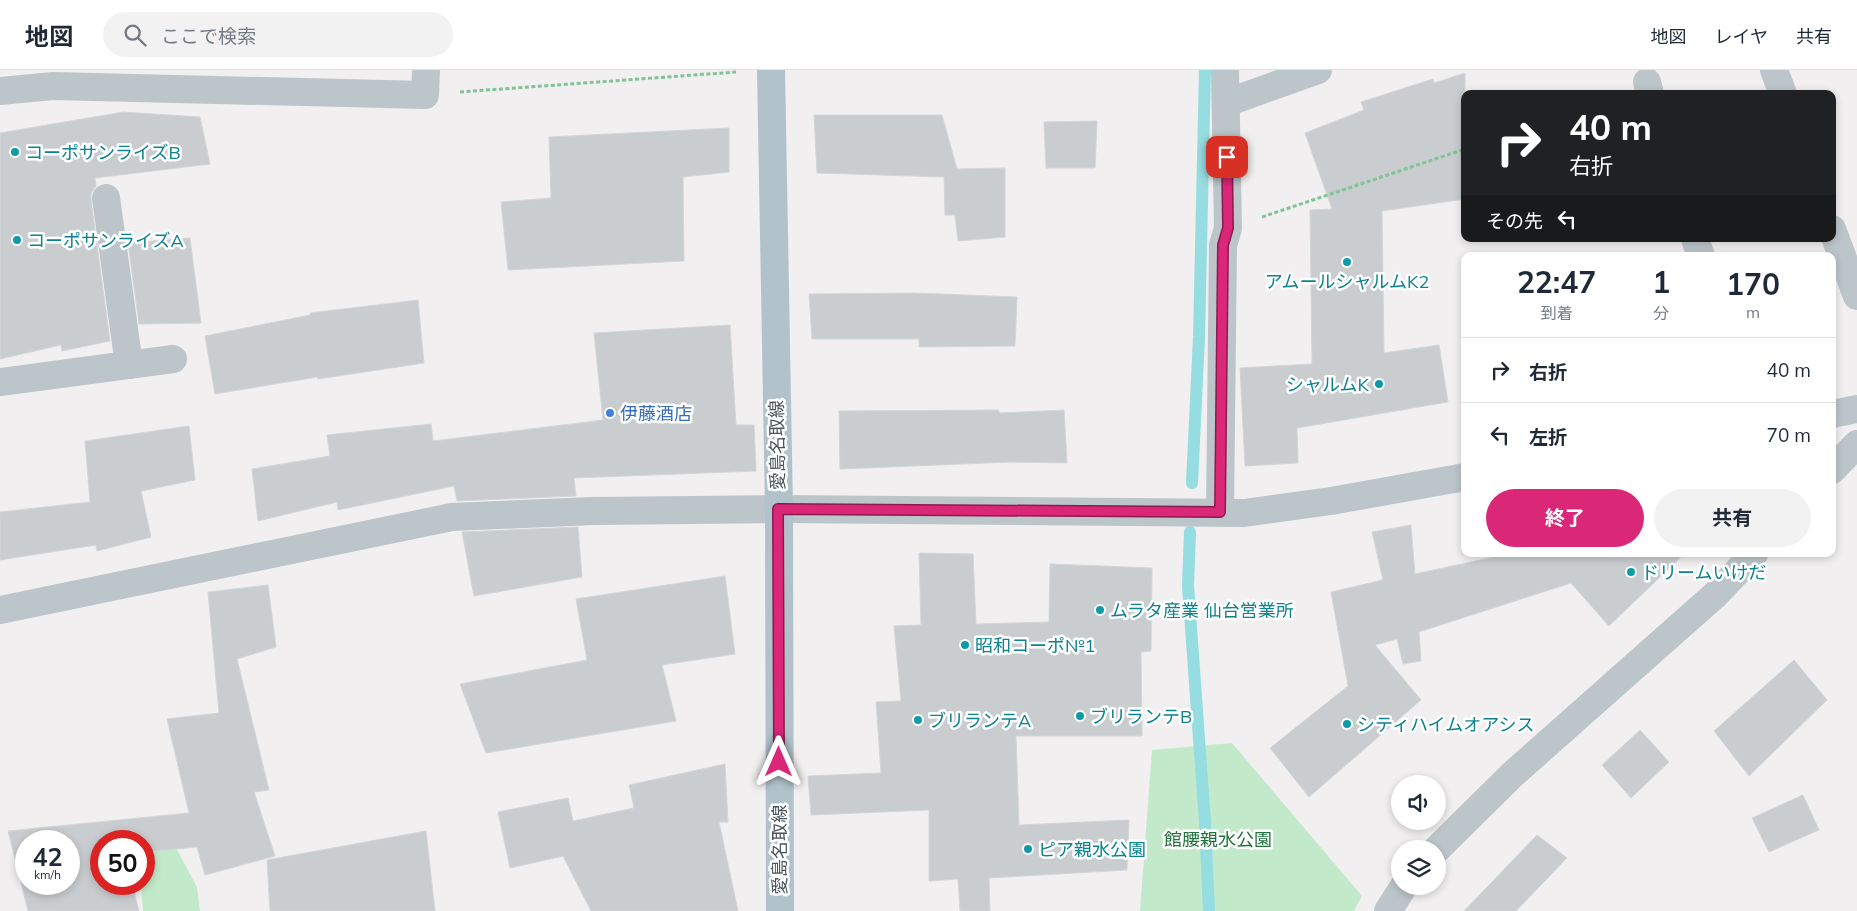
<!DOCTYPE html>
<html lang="ja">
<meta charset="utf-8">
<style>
body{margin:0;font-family:Mulish,"Noto Sans JP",sans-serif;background:#f2f2f3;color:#1f2937;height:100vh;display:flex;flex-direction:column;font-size:19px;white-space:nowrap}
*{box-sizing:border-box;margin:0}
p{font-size:16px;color:#747a83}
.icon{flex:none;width:28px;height:28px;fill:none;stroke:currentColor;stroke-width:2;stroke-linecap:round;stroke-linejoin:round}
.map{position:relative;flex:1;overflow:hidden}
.side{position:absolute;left:1461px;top:182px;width:375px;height:305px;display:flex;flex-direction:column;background:#fff;border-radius:10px;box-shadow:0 2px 8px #0003}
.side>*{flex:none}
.top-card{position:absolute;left:1461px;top:20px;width:375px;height:152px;border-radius:10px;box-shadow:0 2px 8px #0003;background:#202124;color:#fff;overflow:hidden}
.controls{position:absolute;left:1391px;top:705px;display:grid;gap:10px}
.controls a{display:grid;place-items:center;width:55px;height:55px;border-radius:50%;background:#fff;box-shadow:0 2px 8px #0003;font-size:25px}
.speed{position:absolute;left:15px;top:760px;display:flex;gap:10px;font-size:25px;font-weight:700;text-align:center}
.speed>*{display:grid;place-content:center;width:65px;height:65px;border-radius:50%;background:#fff;box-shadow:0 2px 8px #0003;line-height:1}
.speed small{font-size:12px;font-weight:400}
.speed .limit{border:8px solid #d22;background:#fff;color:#111}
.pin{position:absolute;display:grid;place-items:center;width:42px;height:42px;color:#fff;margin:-21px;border-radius:10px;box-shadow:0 2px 8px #0006}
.me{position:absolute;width:55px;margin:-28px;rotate:0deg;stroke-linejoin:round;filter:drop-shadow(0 0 4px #0008)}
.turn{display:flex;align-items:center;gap:18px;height:105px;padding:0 25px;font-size:22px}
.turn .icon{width:65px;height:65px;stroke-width:2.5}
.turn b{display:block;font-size:35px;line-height:42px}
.then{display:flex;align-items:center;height:48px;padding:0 25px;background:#0003;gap:10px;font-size:19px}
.eta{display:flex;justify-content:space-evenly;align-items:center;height:85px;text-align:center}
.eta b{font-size:30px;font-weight:700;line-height:35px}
.cta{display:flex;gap:10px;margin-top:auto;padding:10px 25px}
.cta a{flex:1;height:58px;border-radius:30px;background:#db2777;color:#fff;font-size:20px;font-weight:700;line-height:58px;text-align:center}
.cta a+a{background:#f2f2f3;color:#1f2937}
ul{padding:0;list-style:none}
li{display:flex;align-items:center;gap:15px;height:65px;padding:0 25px;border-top:1px solid #e0e1e3}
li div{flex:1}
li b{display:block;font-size:19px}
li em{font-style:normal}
header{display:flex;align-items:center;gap:30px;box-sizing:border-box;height:70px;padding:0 25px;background:#fff;border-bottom:1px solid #e0e1e3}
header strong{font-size:24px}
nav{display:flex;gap:28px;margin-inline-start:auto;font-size:18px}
.search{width:350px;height:45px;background:#f2f2f3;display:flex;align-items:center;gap:12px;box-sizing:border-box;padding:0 18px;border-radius:28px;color:#747a83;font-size:19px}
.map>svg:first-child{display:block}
.green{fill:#c3e9cb}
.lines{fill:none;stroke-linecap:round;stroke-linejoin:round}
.stream{stroke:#95dde1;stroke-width:12}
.building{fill:#c9cdd0;stroke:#d3d6d9;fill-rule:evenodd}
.path{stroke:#7fc396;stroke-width:3;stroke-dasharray:4 2.5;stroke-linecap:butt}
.minor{stroke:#bcc5ca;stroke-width:28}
.major{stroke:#b2c2ca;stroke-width:28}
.route-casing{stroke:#8e194d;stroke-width:12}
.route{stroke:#db2777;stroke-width:9}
.culture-dot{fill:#0f9aa8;stroke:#fff;stroke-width:2}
.shop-dot{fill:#3f7fe0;stroke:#fff;stroke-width:2}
.labels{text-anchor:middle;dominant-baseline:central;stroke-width:5;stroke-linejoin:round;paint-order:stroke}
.culture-label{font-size:18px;fill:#0d838f;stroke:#fff;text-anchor:start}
.shop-label{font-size:18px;fill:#366cbe;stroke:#fff;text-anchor:start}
.street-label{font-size:18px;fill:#49555a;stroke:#fff}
.park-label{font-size:18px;fill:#23723d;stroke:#fff}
</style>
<header>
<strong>地図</strong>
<div class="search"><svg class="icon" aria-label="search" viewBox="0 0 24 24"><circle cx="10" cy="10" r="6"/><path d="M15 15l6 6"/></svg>ここで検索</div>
<nav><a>地図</a><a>レイヤ</a><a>共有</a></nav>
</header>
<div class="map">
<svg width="1857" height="841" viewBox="0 0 1857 841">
<rect width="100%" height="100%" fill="#f1efef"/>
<!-- green -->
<g class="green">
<path d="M1232,673L1362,826L1354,841H1140L1152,680Z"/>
<path d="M161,773L175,776L197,817L200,841H143L141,814H144V795Z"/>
</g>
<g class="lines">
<!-- stream -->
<g class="stream">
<path d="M1192,413L1199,267L1205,0"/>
<path d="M1190,462L1188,516L1205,752L1209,841"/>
</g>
</g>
<!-- building -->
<g class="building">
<path d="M1465,3V129L1382,141L1384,283L1439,275L1448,332L1297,358L1298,393L1245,396L1240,298L1312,294L1310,140L1332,139L1305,63L1364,40L1361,32L1433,9L1434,13Z"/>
<path d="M123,42L200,47L210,94L95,108L96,116L91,123V130L110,271L62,281L61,275L0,289V63Z"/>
<path d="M814,45H942L957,99L1005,98V167L958,171L955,145H945L944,107L817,103Z"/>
<path d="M1097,51L1095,98H1046L1044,52Z"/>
<path d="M729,58V102L683,107L684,191L508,200L501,132L551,128L549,67Z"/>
<path d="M190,168L201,253L139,254L128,173Z"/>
<path d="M914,223L1017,227L1015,276L919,277V269H812L809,224Z"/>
<path d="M418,230L424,293L318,309L317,307L215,324L205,266L310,245V243Z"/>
<path d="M730,255L736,355H754L756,401L574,408L576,426L457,431L454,416L338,440L337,432L258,451L252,399L330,386L327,365L431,354L433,371L603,350L594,263Z"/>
<path d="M999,340V343L1064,340L1067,393L1011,392L840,399L839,341Z"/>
<path d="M189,356L195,410L141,421L151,467L97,481L96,475L0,490V442L90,432L85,371Z"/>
<path d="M1411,455L1415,504L1508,484H1684L1609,556L1571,513L1419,562L1421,591L1403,594L1397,569L1375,575L1421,630L1309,727L1270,678L1348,616L1331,522L1383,510L1372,462Z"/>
<path d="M578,457L582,507L474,526L462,462Z"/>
<path d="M919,483L973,484L976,554L1049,552L1050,494L1152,498L1151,581L1141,582L1142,666H1016L1019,755L1129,750L1127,800L989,808L990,841H960L958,809L929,811V740L811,745L808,706L881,703L876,632L901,631L894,556L921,555Z"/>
<path d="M725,506L735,584L662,595L676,651L486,683L460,614L587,590L576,529Z"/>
<path d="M268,515L276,577L237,589L269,720L254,722L275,786L205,805L197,777L144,782V771H101V814H132L139,841H28L8,761L189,743L167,649L219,643L208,522ZM26,771H69V814H26Z"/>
<path d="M1794,590L1827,630L1749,706L1714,661Z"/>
<path d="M1640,660L1669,692L1631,728L1602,695Z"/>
<path d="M725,694L728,752H719L738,841H591L563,786L510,798L498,742L568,728L573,751L634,738L629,715Z"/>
<path d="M1803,725L1819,760L1769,782L1752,748Z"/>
<path d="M426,761L435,841H270L267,790Z"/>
<path d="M1537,765L1567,788L1516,841H1464Z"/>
</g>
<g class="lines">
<!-- path -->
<g class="path">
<path d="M460,22L736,2"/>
<path d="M1262,147L1465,79"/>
</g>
<!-- minor -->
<g class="minor">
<path d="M1774,0L1783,24"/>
<path d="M1647,12L1650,24"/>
<path d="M0,21L53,16L425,25L426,0"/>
<path d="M1226,33L1318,0"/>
<path d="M106,128L129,295"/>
<path d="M1832,159L1857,226"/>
<path d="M1695,169L1701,186"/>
<path d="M0,312L173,289"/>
<path d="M1832,344L1857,339"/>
<path d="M1832,400L1857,374"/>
<path d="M1220,442L1223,175L1228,158L1225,0"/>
<path d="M0,540L452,447L593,441L779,439L1244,443L1331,431L1465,407"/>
<path d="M1437,779L1513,704L1715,525L1754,484"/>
<path d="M1388,841L1404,816"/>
</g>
<!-- major -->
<path class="major" d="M771,0L779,439L780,841"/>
</g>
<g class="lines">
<!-- route casing -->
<g class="route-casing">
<path id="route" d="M779,692L778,439L1220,442L1223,175L1228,158L1227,87"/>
</g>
<!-- route -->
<use href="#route" class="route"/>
</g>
<!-- markers -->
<g class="culture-dot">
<circle cx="15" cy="82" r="5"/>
<circle cx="17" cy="170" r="5"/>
<circle cx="1347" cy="192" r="5"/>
<circle cx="1379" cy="314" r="5"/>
<circle cx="1631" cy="502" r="5"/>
<circle cx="1100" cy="540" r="5"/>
<circle cx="965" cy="575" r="5"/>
<circle cx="1080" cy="646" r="5"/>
<circle cx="918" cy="650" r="5"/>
<circle cx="1347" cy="654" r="5"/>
<circle cx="1028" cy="779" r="5"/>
</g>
<circle class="shop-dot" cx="610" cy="343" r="5"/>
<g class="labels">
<!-- culture labels -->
<g class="culture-label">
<text x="25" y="82">コーポサンライズB</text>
<text x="27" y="170">コーポサンライズA</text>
<text x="1347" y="211" text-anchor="middle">アムールシャルムK2</text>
<text x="1369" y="314" text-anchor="end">シャルムK</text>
<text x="1641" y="502">ドリームいけだ</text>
<text x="1110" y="540">ムラタ産業 仙台営業所</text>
<text x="975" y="575">昭和コーポ№1</text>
<text x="1090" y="646">ブリランテB</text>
<text x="928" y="650">ブリランテA</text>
<text x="1357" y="654">シティハイムオアシス</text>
<text x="1038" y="779">ピア親水公園</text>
</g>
<!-- shop labels -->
<g class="shop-label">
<text x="620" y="343">伊藤酒店</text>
</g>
<!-- street labels -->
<g class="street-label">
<text transform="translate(777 375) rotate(-91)">愛島名取線</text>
<text transform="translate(779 780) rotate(-90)">愛島名取線</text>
</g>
<!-- park labels -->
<g class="park-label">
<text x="1218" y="769">館腰親水公園</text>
</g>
</g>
</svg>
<div class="controls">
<a><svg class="icon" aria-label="sound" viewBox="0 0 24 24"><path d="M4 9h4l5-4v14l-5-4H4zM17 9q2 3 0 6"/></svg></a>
<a><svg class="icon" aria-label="layers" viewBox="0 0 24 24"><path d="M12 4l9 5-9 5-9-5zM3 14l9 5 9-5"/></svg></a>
</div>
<div class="speed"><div>42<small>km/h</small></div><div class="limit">50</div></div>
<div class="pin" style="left:1227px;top:87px;background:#d93025"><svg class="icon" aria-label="arrive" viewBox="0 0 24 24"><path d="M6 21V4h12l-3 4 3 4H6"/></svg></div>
<svg class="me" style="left:779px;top:692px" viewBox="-20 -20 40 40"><path d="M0-17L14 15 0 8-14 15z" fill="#db2777" stroke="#fff" stroke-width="4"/></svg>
<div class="top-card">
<div class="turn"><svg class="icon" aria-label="right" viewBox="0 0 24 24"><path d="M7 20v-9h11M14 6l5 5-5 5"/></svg><div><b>40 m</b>右折</div></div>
<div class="then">その先<svg class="icon" aria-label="left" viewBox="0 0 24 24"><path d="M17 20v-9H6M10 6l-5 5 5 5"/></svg></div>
</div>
<section class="side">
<div class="eta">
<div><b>22:47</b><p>到着</p></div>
<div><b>1</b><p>分</p></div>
<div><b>170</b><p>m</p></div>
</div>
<ul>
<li><svg class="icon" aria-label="right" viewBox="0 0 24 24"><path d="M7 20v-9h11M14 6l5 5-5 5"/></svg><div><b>右折</b></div><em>40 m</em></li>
<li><svg class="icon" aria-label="left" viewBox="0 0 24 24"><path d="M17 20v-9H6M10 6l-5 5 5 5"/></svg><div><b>左折</b></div><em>70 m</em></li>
</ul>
<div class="cta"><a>終了</a><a>共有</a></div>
</section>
</div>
